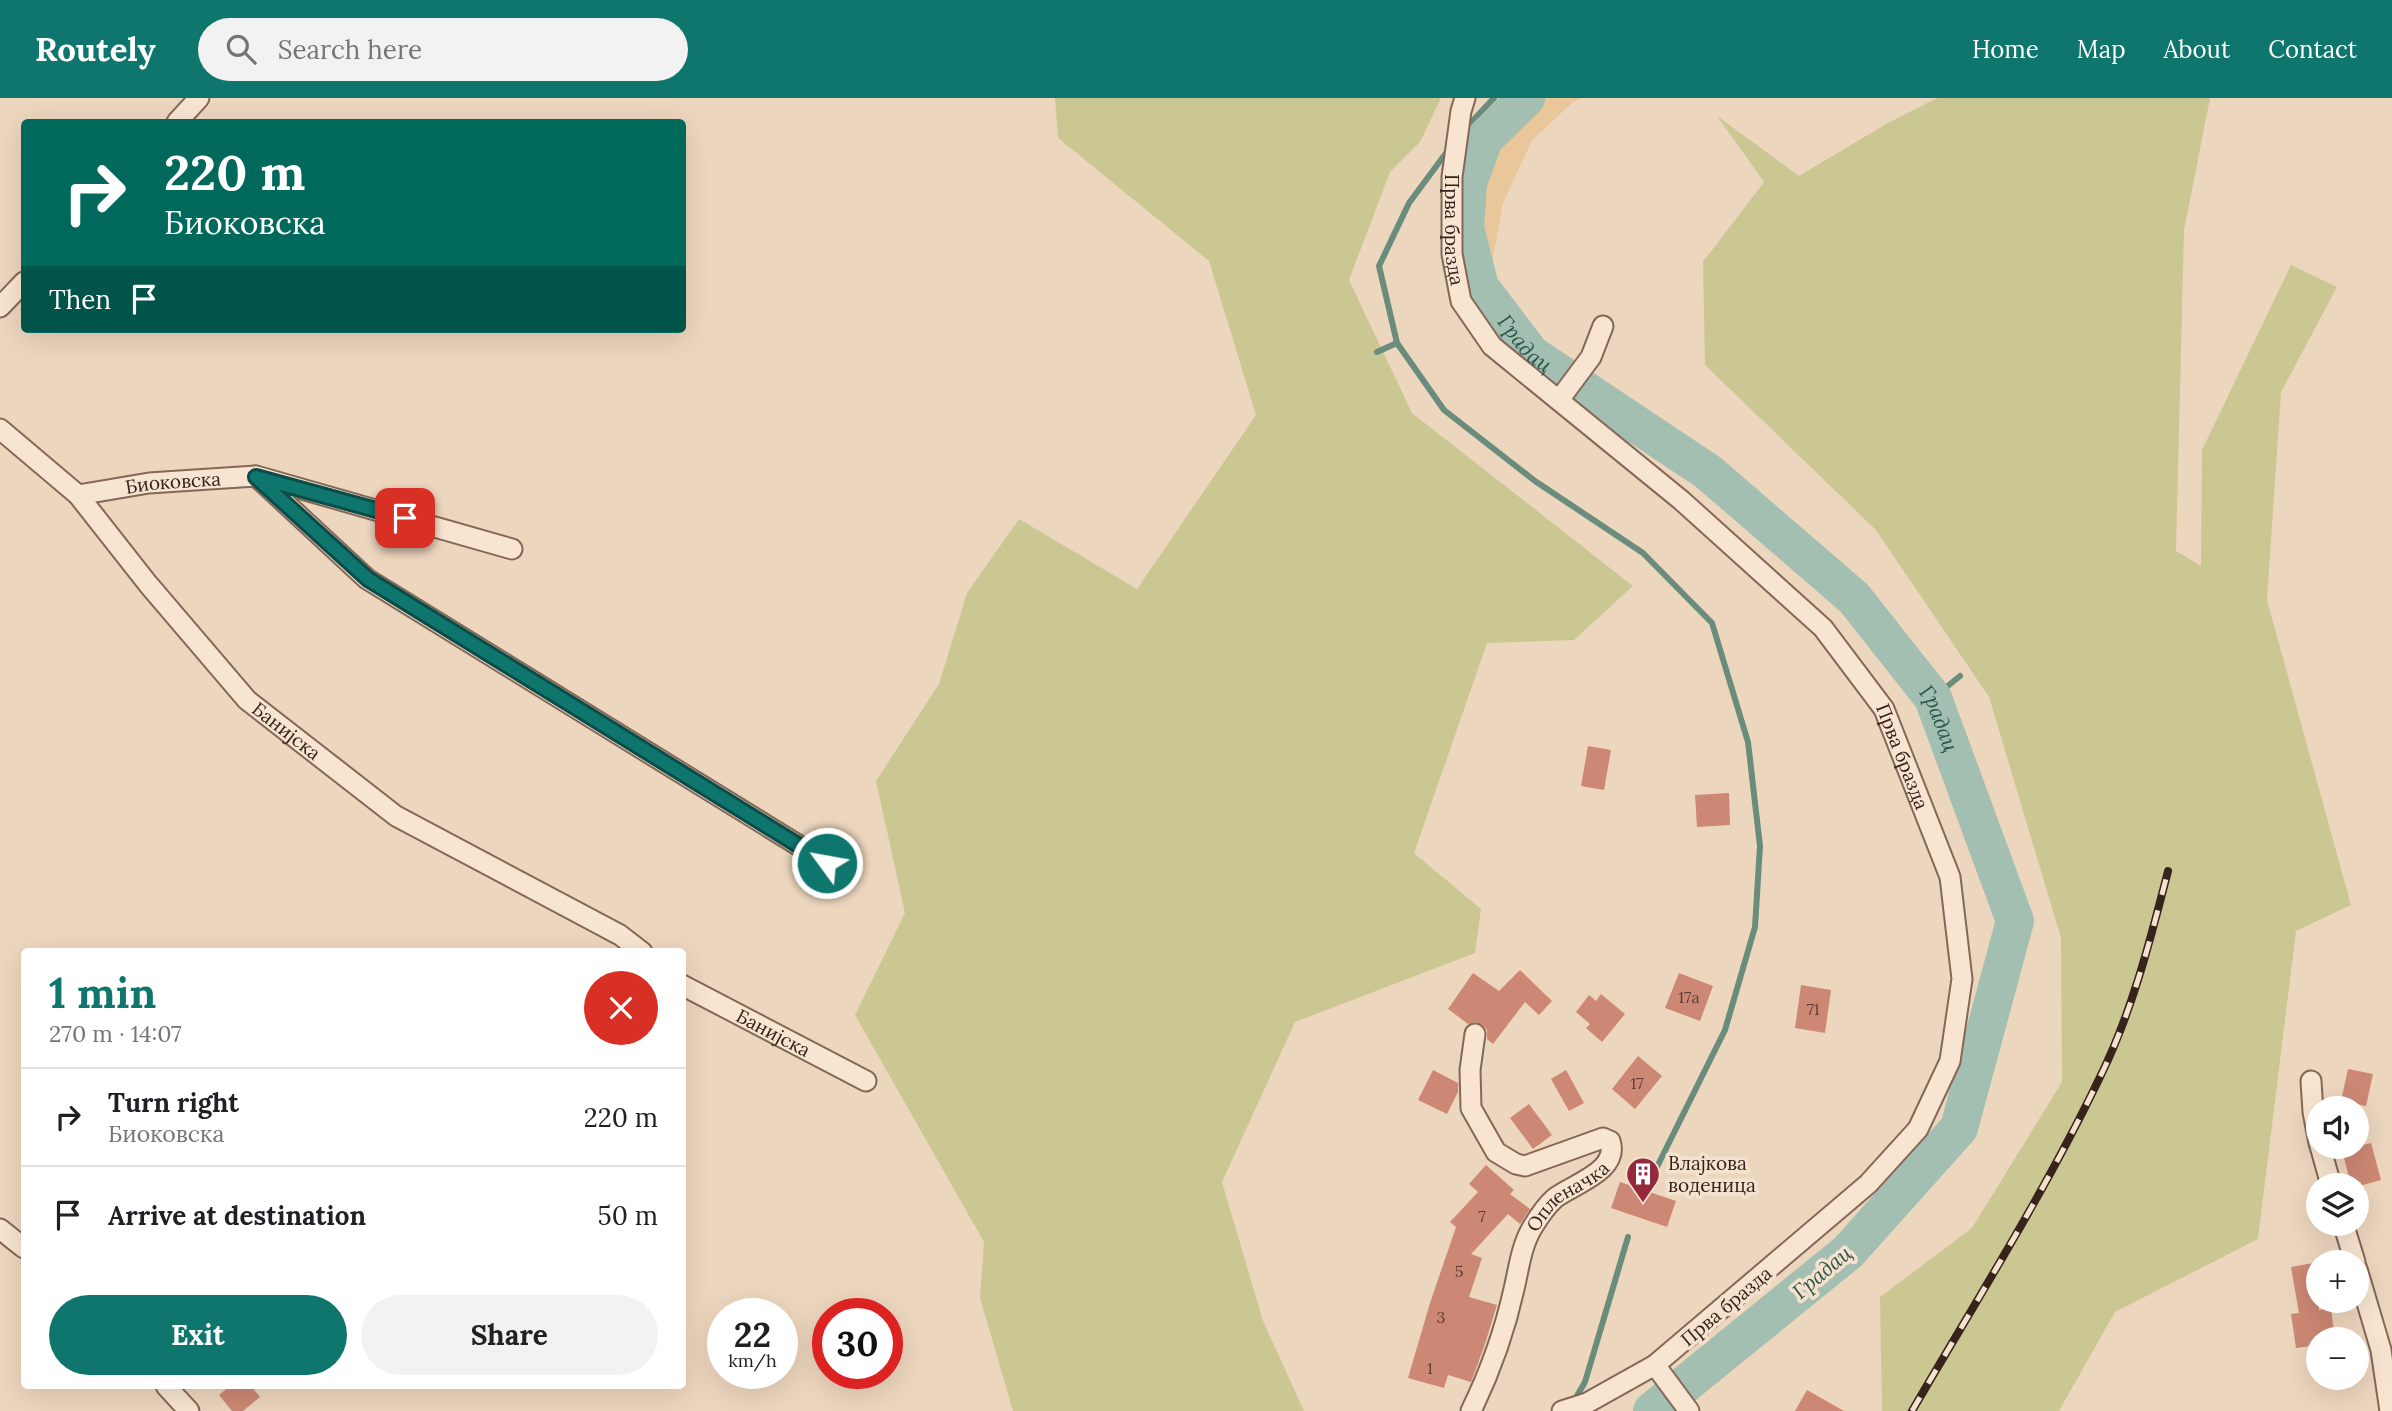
<!DOCTYPE html>
<meta charset="utf-8">
<style>
body{margin:0;font-family:Lora,serif;background:#f2f2f2;color:#202124;height:100vh;display:flex;flex-direction:column;font-size:26px;white-space:nowrap}
*{box-sizing:border-box;margin:0}
p{font-size:23px;color:#757577}
.icon{flex:none;width:38px;height:38px;fill:none;stroke:currentColor;stroke-width:2;stroke-linecap:round;stroke-linejoin:round}
.map{position:relative;flex:1;overflow:hidden}
.side{position:absolute;left:21px;top:850px;width:665px;height:441px;display:flex;flex-direction:column;background:#fff;border-radius:7px;box-shadow:0 7px 28px #0002}
.side>*{flex:none}
.top-card{position:absolute;left:21px;top:21px;width:665px;height:214px;border-radius:7px;box-shadow:0 7px 28px #0002;background:#00695c;color:#fff;overflow:hidden}
.fabs{position:absolute;left:2306px;top:998px;display:grid;gap:14px}
.fabs a{display:grid;place-items:center;width:63px;height:63px;border-radius:50%;background:#fff;box-shadow:0 7px 28px #0002;font-size:35px}
.speed{position:absolute;left:707px;top:1200px;display:flex;gap:14px;font-size:35px;font-weight:700;text-align:center}
.speed>*{display:grid;place-content:center;width:91px;height:91px;border-radius:50%;background:#fff;box-shadow:0 7px 28px #0002;line-height:1}
.speed small{font-size:18px;font-weight:400}
.speed .limit{border:10px solid #d22;background:#fff;color:#111}
.pin{position:absolute;display:grid;place-items:center;width:60px;height:60px;color:#fff;margin:-30px;border-radius:14px;box-shadow:0 4px 10px #0006}
.me{position:absolute;width:77px;margin:-38px;rotate:302deg;stroke-linejoin:round;filter:drop-shadow(0 0 5px #0008)}
.turn{display:flex;align-items:center;gap:24px;height:147px;padding:0 28px;font-size:32px}
.turn .icon{width:91px;height:91px;stroke-width:2.5}
.turn b{display:block;font-size:49px;line-height:60px}
.then{display:flex;align-items:center;height:66px;padding:0 28px;background:#0003;gap:14px;font-size:26px}
.round{display:grid;place-items:center;flex:none;width:74px;height:74px;border-radius:37px;background:#f2f2f2}
.headline{display:flex;align-items:center;justify-content:space-between;height:119px;padding:0 28px}
h1{font-size:42px;font-weight:700;line-height:52px;color:#0f766e}
.primary-button{display:flex;gap:14px;margin-top:auto;padding:14px 28px}
.primary-button a{flex:1;height:80px;border-radius:42px;background:#0f766e;color:#fff;font-size:28px;font-weight:700;line-height:80px;text-align:center}
.primary-button a+a{background:#f2f2f2;color:#202124}
ul{padding:0;list-style:none}
li{display:flex;align-items:center;gap:21px;height:98px;padding:0 28px;border-top:2px solid #e0e0e0}
li div{flex:1}
li b{display:block;font-size:26px}
li em{font-style:normal}
header{display:flex;align-items:center;gap:42px;box-sizing:border-box;height:98px;padding:0 35px;background:#0f766e;color:#fff}
header strong{font-size:33px}
nav{display:flex;gap:38px;margin-inline-start:auto;font-size:24px}
.search{width:490px;height:63px;background:#f2f2f2;display:flex;align-items:center;gap:18px;box-sizing:border-box;padding:0 24px;border-radius:38px;color:#757577;font-size:26px}
.map>svg:first-child{display:block}
.green{fill:#cbc793}
.sand{fill:#eac69b}
.lines{fill:none;stroke-linecap:round;stroke-linejoin:round}
.stream{stroke:#698c7d;stroke-width:6}
.river{stroke:#a2bfb1;stroke-width:38}
.building{fill:#cc8874}
.minor-casing{stroke:#856757;stroke-width:23}
.minor{stroke:#f8e5d1;stroke-width:19}
.rail-casing{stroke:#35231c;stroke-width:8}
.rail{stroke:#f5e2ce;stroke-width:5;stroke-dasharray:16;stroke-linecap:butt}
.route-casing{stroke:#0a4d48;stroke-width:18}
.route{stroke:#0f766e;stroke-width:12}
.labels{text-anchor:middle;dominant-baseline:central;stroke-width:7;stroke-linejoin:round;paint-order:stroke}
.number-label{font-size:16px;fill:#5b3c32}
.street-label{font-size:19px;fill:#35231c;stroke:#f5e2ce}
.poi-label{font-size:19px;fill:#35231c;stroke:#f5e2ce;text-anchor:start}
.water-label{font-size:21px;font-style:italic;fill:#2b554a;stroke:#f5e2ce}
</style>
<header>
<strong>Routely</strong>
<div class="search"><svg class="icon" aria-label="search" viewBox="0 0 24 24"><circle cx="10" cy="10" r="6"/><path d="M15 15l6 6"/></svg>Search here</div>
<nav><a>Home</a><a>Map</a><a>About</a><a>Contact</a></nav>
</header>
<div class="map">
<svg width="2392" height="1313" viewBox="0 0 2392 1313">
<rect width="100%" height="100%" fill="#edd6be"/>
<!-- green -->
<g class="green">
<path d="M1055,0H1441L1420,44L1390,74L1349,182L1412,315L1633,488L1574,542L1487,545L1414,755L1481,811L1475,855L1295,924L1222,1084L1263,1223L1304,1313H1013L980,1200L984,1144L855,917L905,815L876,683L939,586L967,495L1019,421L1137,491L1256,317L1209,163L1058,40Z"/>
<path d="M1937,0H2210L2184,132L2176,453L2201,468L2202,352L2291,167L2337,189L2281,294L2267,502L2351,807L2296,833L2258,1141L2115,1214L2059,1313H1882L1880,1199L1972,1130L2062,984L2061,840L1989,599L1876,432L1705,267L1703,164L1764,84L1717,18L1799,78L1886,26Z"/>
</g>
<!-- sand -->
<path class="sand" d="M1526,0H1581L1572,5L1532,42L1503,105L1492,166L1480,189L1465,130L1468,85L1484,41Z"/>
<g class="lines">
<!-- stream -->
<g class="stream">
<path d="M1464,32L1494,0"/>
<path d="M1449,51L1409,105L1379,168L1397,245L1444,312L1535,383L1643,455L1712,525L1748,644L1760,748L1755,829L1725,932L1649,1085"/>
<path d="M1377,254L1397,245"/>
<path d="M1933,600L1960,578"/>
<path d="M1574,1303L1585,1284L1628,1139"/>
</g>
<!-- river -->
<path class="river" id="s1" d="M1526,0L1484,41L1468,85L1465,130L1480,189L1531,256L1708,374L1854,500L1933,600L2015,823L1959,1030L1848,1154L1652,1313"/>
</g>
<!-- building -->
<g class="building">
<path d="M1588,648L1611,652L1604,692L1581,688Z"/>
<path d="M1729,695L1730,727L1697,729L1695,697Z"/>
<path d="M1520,872L1552,903L1539,917L1525,904L1493,946L1487,941V932L1483,927L1476,924L1468,926L1448,911L1473,875L1499,893Z"/>
<path d="M1679,875L1713,888L1700,923L1665,910Z"/>
<path d="M1801,887L1831,892L1825,935L1795,930Z"/>
<path d="M1601,896L1625,916L1602,944L1586,930L1590,926L1576,914L1589,897L1596,903Z"/>
<path d="M1638,958L1662,978L1635,1011L1612,991Z"/>
<path d="M2348,971L2373,976L2366,1008L2341,1003Z"/>
<path d="M1433,972L1458,985V994L1447,1016L1418,1002Z"/>
<path d="M1566,972L1584,1005L1569,1013L1551,981Z"/>
<path d="M1529,1006L1552,1037L1533,1051L1510,1020Z"/>
<path d="M2371,1045L2381,1082L2363,1087H2351L2342,1052Z"/>
<path d="M1486,1067L1514,1092L1510,1096L1530,1111L1520,1126L1508,1116L1471,1156L1482,1160L1469,1199L1497,1207L1484,1249L1471,1284L1448,1277L1444,1290L1408,1280L1430,1205L1456,1129L1450,1124L1478,1094L1469,1086Z"/>
<path d="M1620,1084L1676,1103L1667,1129L1611,1110Z"/>
<path d="M2319,1164V1212L2331,1210L2335,1241H2319V1247L2296,1250L2291,1216L2299,1215L2291,1169Z"/>
<path d="M230,1288H251L260,1299L243,1313H232L219,1297Z"/>
<path d="M1807,1292L1844,1313H1795Z"/>
</g>
<g class="lines">
<!-- minor casing -->
<g class="minor-casing">
<g id="minor">
<path id="s2" d="M1465,0L1461,13L1452,79V156L1461,203L1492,248L1681,402L1823,530L1884,611L1950,779L1962,881L1950,963L1918,1031L1868,1086L1655,1267L1587,1305L1562,1313"/>
<path d="M177,24L199,0"/>
<path d="M0,209L24,184"/>
<path d="M1559,302L1591,259L1603,228"/>
<path id="s3" d="M0,331L78,397L148,486L247,602L396,718L620,837L642,854"/>
<path d="M256,378L367,481L827,765"/>
<path id="s4" d="M78,397L149,385L256,378L512,451"/>
<path id="s5" d="M682,887L866,983"/>
<path d="M2311,983L2313,1014L2319,1045"/>
<path d="M2320,1048L2331,1087"/>
<path d="M2343,1125L2355,1164"/>
<path d="M0,1131L24,1150"/>
<path d="M2357,1171L2381,1252L2390,1313"/>
<path d="M1655,1267L1689,1313"/>
<path d="M166,1288L189,1313"/>
<path id="s6" d="M1471,1313C1489,1276 1505,1232 1514,1191C1519,1170 1521,1149 1532,1130C1538,1120 1547,1107 1555,1100C1573,1086 1620,1073 1610,1043L1603,1040L1525,1068L1516,1066L1496,1054L1471,1010L1470,972L1475,936"/>
</g>
</g>
<!-- minor -->
<use href="#minor" class="minor"/>
<!-- rail casing -->
<g class="rail-casing">
<path id="rail" d="M1912,1313C1976,1203 2045,1094 2100,979C2132,914 2150,843 2168,773"/>
</g>
<!-- rail -->
<use href="#rail" class="rail"/>
</g>
<g class="lines">
<!-- route casing -->
<g class="route-casing">
<path id="route" d="M405,420L256,379L368,481L827,765"/>
</g>
<!-- route -->
<use href="#route" class="route"/>
</g>
<!-- icons -->
<defs>
<g id="building-pin" transform="scale(1.75)"><path d="M0 17L-7.5 6A9.5 9.5 0 1 1 7.5 6Z" fill="#94283d" stroke="#f5e2ce"/><path d="M-4-6H4V6H1V3H-1V6H-4ZM-2.5-4.3h1.7v1.8h-1.7ZM.8-4.3h1.7v1.8H.8ZM-2.5-1h1.7V.8h-1.7ZM.8-1h1.7V.8H.8Z" fill="#fff"/></g>
</defs>
<g fill-rule="evenodd">
<use href="#building-pin" x="1643" y="1076"/>
</g>
<g class="labels">
<!-- number labels -->
<g class="number-label">
<text x="1689" y="899">17a</text>
<text x="1813" y="911">71</text>
<text x="1637" y="985">17</text>
<text x="1482" y="1118">7</text>
<text x="1459" y="1173">5</text>
<text x="1441" y="1219">3</text>
<text x="1430" y="1270">1</text>
</g>
<!-- street labels -->
<g class="street-label">
<text stroke="none"><textPath href="#s2" startOffset="133">Прва бразда</textPath></text>
<text stroke="none"><textPath href="#s4" startOffset="96">Биоковска</textPath></text>
<text stroke="none"><textPath href="#s3" startOffset="418">Банијска</textPath></text>
<text stroke="none"><textPath href="#s2" startOffset="847">Прва бразда</textPath></text>
<text stroke="none"><textPath href="#s5" startOffset="103">Банијска</textPath></text>
<text stroke="none"><textPath href="#s6" startOffset="242">Опленачка</textPath></text>
<text transform="translate(1726 1208) rotate(-40)">Прва бразда</text>
</g>
<!-- poi labels -->
<g class="poi-label">
<text x="1668" y="1065">Влајкова<tspan x="1668" dy="22">воденица</tspan></text>
</g>
<!-- water labels -->
<g class="water-label">
<text stroke="none"><textPath href="#s1" startOffset="284">Градац</textPath></text>
<text stroke="none"><textPath href="#s1" startOffset="850">Градац</textPath></text>
<text transform="translate(1822 1174) rotate(-40)">Градац</text>
</g>
</g>
</svg>
<div class="fabs">
<a><svg class="icon" aria-label="sound" viewBox="0 0 24 24"><path d="M4 9h4l5-4v14l-5-4H4zM17 9q2 3 0 6"/></svg></a>
<a><svg class="icon" aria-label="layers" viewBox="0 0 24 24"><path d="M12 4l9 5-9 5-9-5zM3 14l9 5 9-5"/></svg></a>
<a>+</a>
<a>−</a>
</div>
<div class="speed"><div>22<small>km/h</small></div><div class="limit">30</div></div>
<div class="pin" style="left:405px;top:420px;background:#d93025"><svg class="icon" aria-label="arrive" viewBox="0 0 24 24"><path d="M6 21V4h12l-3 4 3 4H6"/></svg></div>
<svg class="me" style="left:827px;top:765px" viewBox="-20 -20 40 40"><circle r="17" fill="#0f766e" stroke="#fff" stroke-width="3"/><path d="M0-11L8 9 0 5-8 9z" fill="#fff"/></svg>
<div class="top-card">
<div class="turn"><svg class="icon" aria-label="right" viewBox="0 0 24 24"><path d="M7 20v-9h11M14 6l5 5-5 5"/></svg><div><b>220 m</b>Биоковска</div></div>
<div class="then">Then<svg class="icon" aria-label="arrive" viewBox="0 0 24 24"><path d="M6 21V4h12l-3 4 3 4H6"/></svg></div>
</div>
<section class="side">
<div class="headline"><div><h1>1 min</h1><p>270 m · 14:07</p></div><a class="round" style="background:#d93025;color:#fff"><svg class="icon" aria-label="close" viewBox="0 0 24 24"><path d="M6 6l12 12M18 6L6 18"/></svg></a></div>
<ul>
<li><svg class="icon" aria-label="right" viewBox="0 0 24 24"><path d="M7 20v-9h11M14 6l5 5-5 5"/></svg><div><b>Turn right</b><p>Биоковска</p></div><em>220 m</em></li>
<li><svg class="icon" aria-label="arrive" viewBox="0 0 24 24"><path d="M6 21V4h12l-3 4 3 4H6"/></svg><div><b>Arrive at destination</b></div><em>50 m</em></li>
</ul>
<div class="primary-button"><a>Exit</a><a>Share</a></div>
</section>
</div>
